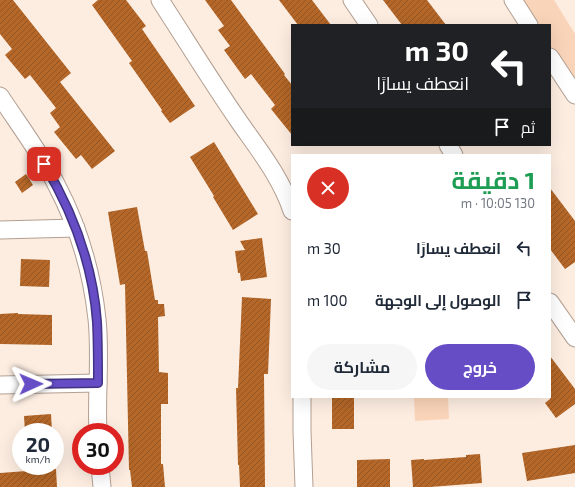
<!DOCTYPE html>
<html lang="ar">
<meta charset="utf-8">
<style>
body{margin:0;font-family:"Exo 2",Cairo,sans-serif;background:#f6f6f7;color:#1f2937;direction:rtl;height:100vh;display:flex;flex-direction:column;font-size:15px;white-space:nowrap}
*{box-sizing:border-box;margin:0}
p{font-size:13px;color:#747a83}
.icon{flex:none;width:22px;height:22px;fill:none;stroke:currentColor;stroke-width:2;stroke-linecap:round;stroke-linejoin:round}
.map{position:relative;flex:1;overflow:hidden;direction:ltr}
.drawer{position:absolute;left:291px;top:154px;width:260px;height:244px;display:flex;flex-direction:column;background:#fff;border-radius:0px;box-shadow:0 4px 16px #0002;direction:rtl}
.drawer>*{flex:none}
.banner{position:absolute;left:291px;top:24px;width:260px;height:122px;border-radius:0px;box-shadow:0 4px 16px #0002;direction:rtl;background:#202124;color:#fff;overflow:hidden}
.speed{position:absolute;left:12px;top:423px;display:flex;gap:8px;font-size:20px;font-weight:700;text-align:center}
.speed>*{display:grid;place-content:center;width:52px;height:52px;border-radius:50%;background:#fff;box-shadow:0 4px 16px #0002;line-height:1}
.speed small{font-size:10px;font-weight:400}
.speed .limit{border:6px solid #d22;background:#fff;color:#111}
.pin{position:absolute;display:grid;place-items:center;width:34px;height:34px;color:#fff;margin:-17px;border-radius:8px;box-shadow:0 2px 6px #0006}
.me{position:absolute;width:44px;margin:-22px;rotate:89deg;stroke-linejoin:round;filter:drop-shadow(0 0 3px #0008)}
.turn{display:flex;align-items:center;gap:14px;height:84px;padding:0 16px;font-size:18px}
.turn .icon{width:52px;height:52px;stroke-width:2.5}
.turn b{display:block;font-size:28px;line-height:34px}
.then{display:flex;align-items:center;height:38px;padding:0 16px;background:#0003;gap:8px;font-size:15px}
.round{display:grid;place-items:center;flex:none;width:42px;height:42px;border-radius:21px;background:#f6f6f7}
.headline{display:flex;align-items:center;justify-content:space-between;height:68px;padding:0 16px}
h1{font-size:24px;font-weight:700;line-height:30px;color:#1e9e55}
.button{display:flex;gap:8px;margin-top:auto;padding:8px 16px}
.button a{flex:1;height:46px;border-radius:24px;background:#664dc6;color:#fff;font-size:16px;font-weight:700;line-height:46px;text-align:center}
.button a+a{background:#f6f6f7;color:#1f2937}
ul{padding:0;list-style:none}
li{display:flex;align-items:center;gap:12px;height:52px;padding:0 16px}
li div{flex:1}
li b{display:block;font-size:15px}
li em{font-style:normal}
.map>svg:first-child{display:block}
.park{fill:#fad4b9}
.building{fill:url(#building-hatch)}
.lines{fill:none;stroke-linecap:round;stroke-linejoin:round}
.minor-casing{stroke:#b29f92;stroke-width:19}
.minor{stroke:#fff;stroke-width:17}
.route-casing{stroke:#423281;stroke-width:10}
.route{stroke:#664dc6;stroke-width:7}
</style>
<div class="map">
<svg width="575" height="487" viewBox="0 0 575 487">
<defs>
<pattern id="building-hatch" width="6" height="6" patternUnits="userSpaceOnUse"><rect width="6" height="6" fill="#b46728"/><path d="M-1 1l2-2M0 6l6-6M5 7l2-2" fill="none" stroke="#935522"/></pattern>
</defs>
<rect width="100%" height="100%" fill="#fdede1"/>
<!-- park -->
<g class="park">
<path d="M514,0H554L575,34V96L550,57V25H530Z"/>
<path d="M414,397H448L449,419L415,421Z"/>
</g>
<!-- building -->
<g class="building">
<path d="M0,0H13L71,73L60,82L115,151L92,169L81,155L76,159L54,132L60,127L50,113L56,108L30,75L25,79L5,55L12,49L0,34Z"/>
<path d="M98,0H126L146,26L142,29L195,106L170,123L161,111L162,110L129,63L132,61L92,5Z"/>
<path d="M205,0H231L285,74L284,75L292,85V135L271,109L275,105L251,74L245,79L224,50L230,46L218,30L224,26Z"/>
<path d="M279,0H312L331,25H298Z"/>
<path d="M383,0H427L446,25H402Z"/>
<path d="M214,142L258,214L233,230L213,197L214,196L190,157Z"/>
<path d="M26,174L33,185L22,193L15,182Z"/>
<path d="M550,188L575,221V262L565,269L550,249Z"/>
<path d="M137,207L145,251H147L155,300H158V304H164L165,316L158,317L159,372L168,373V404H161V464H163L165,487H132L130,470H129L125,284L120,285L108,212Z"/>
<path d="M262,238L267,277L241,281L240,273H238L235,251L245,250L240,241Z"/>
<path d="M21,259L50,260L49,287L20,286Z"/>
<path d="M242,297L271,299L268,374H264L265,487H240L239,465H238L236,388H238Z"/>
<path d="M18,313V314L52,315V345L0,344V314Z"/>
<path d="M550,356L575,389V404L556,418L545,403L550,399Z"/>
<rect x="332" y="397" width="22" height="32"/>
<path d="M51,414L52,432H25L24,416Z"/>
<path d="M575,445V473L527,481L522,453Z"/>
<path d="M480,454L482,483L430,487H413L411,460L424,459V460L466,457V455Z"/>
<path d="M390,459V487H357V460Z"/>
<path d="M40,469H56L57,487H0V473L40,470Z"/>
</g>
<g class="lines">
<!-- minor casing -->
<g class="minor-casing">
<g id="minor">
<path d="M160,0C186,40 211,81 238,120C258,149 281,177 292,211"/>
<path d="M352,0L369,25"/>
<path d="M513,0L529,25"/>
<path d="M550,57L575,95"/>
<path d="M0,96C19,125 42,155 57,186C79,228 92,273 97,319C101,357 96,395 98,432"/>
<path d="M448,145L454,155"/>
<path d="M0,230L76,228"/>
<path d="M550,302L575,338"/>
<path d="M0,385L98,383"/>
<path d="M302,397V431L304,487"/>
<path d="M100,466L102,487"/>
</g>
</g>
<!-- minor -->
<use href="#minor" class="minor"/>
</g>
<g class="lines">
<!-- route casing -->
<g class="route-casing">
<path id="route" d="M31,384L98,383C98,363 98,342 97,322C93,266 73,212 44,164"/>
</g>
<!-- route -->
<use href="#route" class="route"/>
</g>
</svg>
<div class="speed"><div>20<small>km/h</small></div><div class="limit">30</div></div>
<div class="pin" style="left:44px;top:164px;background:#d93025"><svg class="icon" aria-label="arrive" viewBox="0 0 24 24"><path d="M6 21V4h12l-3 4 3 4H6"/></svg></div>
<svg class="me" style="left:31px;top:384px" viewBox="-20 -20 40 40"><path d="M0-17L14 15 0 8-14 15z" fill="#664dc6" stroke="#fff" stroke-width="4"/></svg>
<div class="banner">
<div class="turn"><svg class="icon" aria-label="left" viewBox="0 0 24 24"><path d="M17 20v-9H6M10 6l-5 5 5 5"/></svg><div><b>30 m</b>انعطف يسارًا</div></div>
<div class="then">ثم<svg class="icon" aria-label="arrive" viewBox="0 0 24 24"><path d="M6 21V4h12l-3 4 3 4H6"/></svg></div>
</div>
<section class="drawer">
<div class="headline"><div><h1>1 دقيقة</h1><p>130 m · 10:05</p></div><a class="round" style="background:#d93025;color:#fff"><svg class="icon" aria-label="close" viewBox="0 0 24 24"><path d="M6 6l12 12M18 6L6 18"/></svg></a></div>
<ul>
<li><svg class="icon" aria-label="left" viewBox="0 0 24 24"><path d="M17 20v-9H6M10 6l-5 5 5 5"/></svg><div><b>انعطف يسارًا</b></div><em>30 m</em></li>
<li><svg class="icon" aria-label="arrive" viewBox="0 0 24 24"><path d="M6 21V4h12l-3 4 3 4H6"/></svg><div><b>الوصول إلى الوجهة</b></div><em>100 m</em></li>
</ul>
<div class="button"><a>خروج</a><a>مشاركة</a></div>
</section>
</div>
